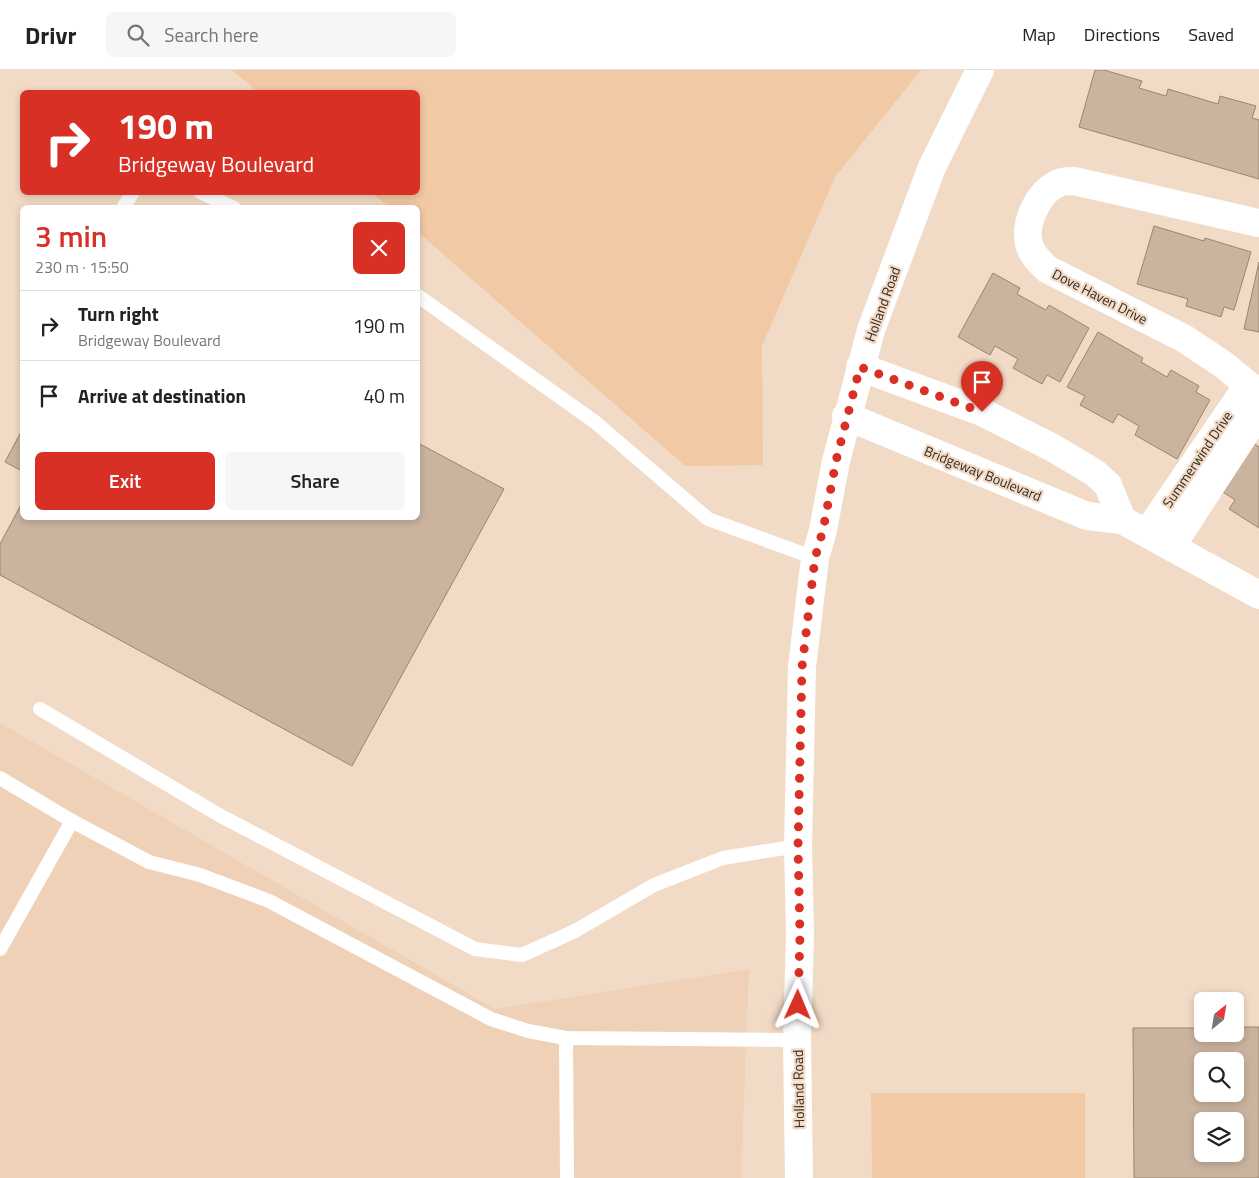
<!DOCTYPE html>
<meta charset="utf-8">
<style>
body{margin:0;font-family:"Titillium Web",sans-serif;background:#f6f6f6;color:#222;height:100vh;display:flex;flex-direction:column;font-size:19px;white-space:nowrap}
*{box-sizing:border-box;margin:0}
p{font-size:16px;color:#767676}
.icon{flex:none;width:28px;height:28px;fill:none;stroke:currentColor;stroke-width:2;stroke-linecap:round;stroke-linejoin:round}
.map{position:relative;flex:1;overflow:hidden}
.drawer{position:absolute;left:20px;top:135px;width:400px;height:315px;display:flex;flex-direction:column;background:#fff;border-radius:8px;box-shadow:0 2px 8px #0003}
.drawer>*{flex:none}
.top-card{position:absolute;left:20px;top:20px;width:400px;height:105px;border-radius:8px;box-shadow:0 2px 8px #0003;background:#d93025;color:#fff;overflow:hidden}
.needle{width:32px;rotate:30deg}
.fabs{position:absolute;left:1194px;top:922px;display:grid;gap:10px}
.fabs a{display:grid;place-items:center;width:50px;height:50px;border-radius:8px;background:#fff;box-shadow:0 2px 8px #0003;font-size:25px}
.pin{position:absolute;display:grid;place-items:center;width:42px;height:42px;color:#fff;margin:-51px -21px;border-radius:50% 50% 50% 0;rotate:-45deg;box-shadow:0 0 5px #0007}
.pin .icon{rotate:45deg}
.me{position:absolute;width:55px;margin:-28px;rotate:1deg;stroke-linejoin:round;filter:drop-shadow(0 0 4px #0008)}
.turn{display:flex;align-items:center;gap:18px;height:105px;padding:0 15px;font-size:22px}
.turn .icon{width:65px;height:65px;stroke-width:2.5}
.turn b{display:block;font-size:35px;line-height:42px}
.round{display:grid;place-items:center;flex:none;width:52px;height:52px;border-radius:8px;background:#f6f6f6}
.summary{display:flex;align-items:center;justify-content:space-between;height:85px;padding:0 15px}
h1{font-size:30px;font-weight:600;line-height:38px;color:#d93025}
.primary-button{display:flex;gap:10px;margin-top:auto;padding:10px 15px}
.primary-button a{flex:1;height:58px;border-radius:8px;background:#d93025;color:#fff;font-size:20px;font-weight:600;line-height:58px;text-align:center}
.primary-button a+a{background:#f6f6f6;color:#222}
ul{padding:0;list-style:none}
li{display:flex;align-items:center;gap:15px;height:70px;padding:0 15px;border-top:1px solid #e0e0e0}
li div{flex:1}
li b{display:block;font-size:19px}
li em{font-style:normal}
header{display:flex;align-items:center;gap:30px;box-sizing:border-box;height:70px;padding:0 25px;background:#fff;border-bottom:1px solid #e0e0e0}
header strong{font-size:24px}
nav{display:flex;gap:28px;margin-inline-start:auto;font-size:18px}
.search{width:350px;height:45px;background:#f6f6f6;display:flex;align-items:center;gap:12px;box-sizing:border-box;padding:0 18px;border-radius:8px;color:#767676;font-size:19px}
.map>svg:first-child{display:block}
.built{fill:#efd1b7}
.green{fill:#f1c9a4}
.building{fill:#cab49f;stroke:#9a8571;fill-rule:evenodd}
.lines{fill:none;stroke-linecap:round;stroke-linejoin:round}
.lane{stroke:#fff;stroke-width:14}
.street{stroke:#fff;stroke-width:28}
.secondary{stroke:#fff;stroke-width:28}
.route{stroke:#d93025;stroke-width:9;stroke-dasharray:0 16.2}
.labels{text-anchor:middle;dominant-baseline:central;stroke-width:4.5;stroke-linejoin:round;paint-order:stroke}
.street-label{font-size:14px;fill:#322921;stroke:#f2dbc6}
</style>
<header>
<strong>Drivr</strong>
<div class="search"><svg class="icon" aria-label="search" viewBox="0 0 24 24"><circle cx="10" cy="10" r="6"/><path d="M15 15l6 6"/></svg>Search here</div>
<nav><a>Map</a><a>Directions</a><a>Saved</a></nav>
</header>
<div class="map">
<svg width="1259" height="1108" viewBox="0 0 1259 1108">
<rect width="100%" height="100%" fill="#f2dbc6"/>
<!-- built -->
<path class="built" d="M0,653L495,939L749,899L741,1108H0Z"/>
<!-- green -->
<g class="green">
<path d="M232,0H921L835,107L762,276L763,395L685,396L418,162V138L389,137L372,123L418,122V22H258Z"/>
<path d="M871,1023H1085V1108H872Z"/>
</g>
<!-- building -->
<g class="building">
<path d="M1095,0H1104L1142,11L1139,18L1166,26L1168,19L1218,34L1220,26L1256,36L1252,48L1259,50V109L1079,57Z"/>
<path d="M1154,156L1204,171L1205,168L1251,182L1234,240L1224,237L1221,247L1186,236L1188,229L1137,214Z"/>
<path d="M1259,192V262L1244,259Z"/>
<path d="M993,203L1020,218L1017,224L1046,240L1049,235L1089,258L1060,312L1047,305L1042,314L1013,298L1018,289L995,276L990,285L958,267Z"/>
<path d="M1098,262L1143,288L1141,292L1167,307L1171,300L1199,316L1196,322L1210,330L1177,389L1135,365L1139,356L1118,344L1113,353L1080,335L1085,326L1067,317Z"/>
<path d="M22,360V401L5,392Z"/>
<path d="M1250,371L1259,377V458L1229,439L1235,430L1220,420Z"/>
<path d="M418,373L504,419L352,696L0,505V474L22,433V448H418Z"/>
<path d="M1235,957H1259V1108H1134L1133,958H1202V964H1235ZM1202,991H1235V1024H1202ZM1202,1051H1235V1084H1202Z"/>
</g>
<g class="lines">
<!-- lane -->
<g class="lane">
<path d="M200,122L234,138"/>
<path d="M123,138L133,122"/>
<path d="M418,226L595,352L708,449L815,488"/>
<path d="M40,639L219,745L475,879L522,885L575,861L654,815L723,788L798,776"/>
<path d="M0,708L72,751L0,879"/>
<path d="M72,751L149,792L200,805L269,831L491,949L528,961L566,968L797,970"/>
<path d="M566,968L567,1108"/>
</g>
<!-- street -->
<g class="street">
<path d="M1259,153L1074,111C1069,111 1063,111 1059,113C1038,121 1022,156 1030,177C1033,186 1040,192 1047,199L1185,269L1224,295L1259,324"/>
<path d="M860,297L982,342L1053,378L1095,403L1108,415L1122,450"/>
<path d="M846,346L1087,446L1122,450L1259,525"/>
<path d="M1147,463L1248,315"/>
<path d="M1171,477L1259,342"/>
</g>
<!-- secondary -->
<path class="secondary" d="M799,1108L797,970L800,865L798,776L802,597L815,488L823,460L836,391L871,260L932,97L980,0"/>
</g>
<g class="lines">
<!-- route -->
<path class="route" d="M798,935L800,865L798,776L802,597L815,488L823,460L836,391L860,297L982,342"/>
</g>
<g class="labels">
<!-- street labels -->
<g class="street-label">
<text transform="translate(1100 226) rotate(27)">Dove Haven Drive</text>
<text transform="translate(882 234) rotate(-70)">Holland Road</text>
<text transform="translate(1197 389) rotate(-56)">Summerwind Drive</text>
<text transform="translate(983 403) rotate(22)">Bridgeway Boulevard</text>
<text transform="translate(798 1019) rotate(-91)">Holland Road</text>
</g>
</g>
</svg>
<div class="fabs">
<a><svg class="needle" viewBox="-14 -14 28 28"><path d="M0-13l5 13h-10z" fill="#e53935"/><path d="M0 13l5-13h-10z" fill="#767676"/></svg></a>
<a><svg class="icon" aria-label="search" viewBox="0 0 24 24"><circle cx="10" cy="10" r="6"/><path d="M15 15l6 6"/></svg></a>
<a><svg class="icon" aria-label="layers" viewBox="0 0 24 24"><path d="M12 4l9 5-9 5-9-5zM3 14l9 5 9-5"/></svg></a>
</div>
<div class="pin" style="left:982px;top:342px;background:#d93025"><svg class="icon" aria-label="arrive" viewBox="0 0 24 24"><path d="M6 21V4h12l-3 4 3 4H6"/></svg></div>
<svg class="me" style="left:798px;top:935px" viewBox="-20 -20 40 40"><path d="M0-17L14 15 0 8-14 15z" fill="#d93025" stroke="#fff" stroke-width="4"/></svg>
<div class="top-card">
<div class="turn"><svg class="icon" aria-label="right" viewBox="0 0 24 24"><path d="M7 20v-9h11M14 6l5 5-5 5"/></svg><div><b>190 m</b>Bridgeway Boulevard</div></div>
</div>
<section class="drawer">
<div class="summary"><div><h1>3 min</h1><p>230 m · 15:50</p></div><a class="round" style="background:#d93025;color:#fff"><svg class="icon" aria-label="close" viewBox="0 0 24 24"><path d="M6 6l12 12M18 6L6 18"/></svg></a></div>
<ul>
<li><svg class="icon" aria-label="right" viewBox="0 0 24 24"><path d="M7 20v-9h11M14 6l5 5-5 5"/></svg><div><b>Turn right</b><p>Bridgeway Boulevard</p></div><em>190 m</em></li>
<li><svg class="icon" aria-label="arrive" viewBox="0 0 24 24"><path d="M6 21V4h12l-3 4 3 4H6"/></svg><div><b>Arrive at destination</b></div><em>40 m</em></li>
</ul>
<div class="primary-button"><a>Exit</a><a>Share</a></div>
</section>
</div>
